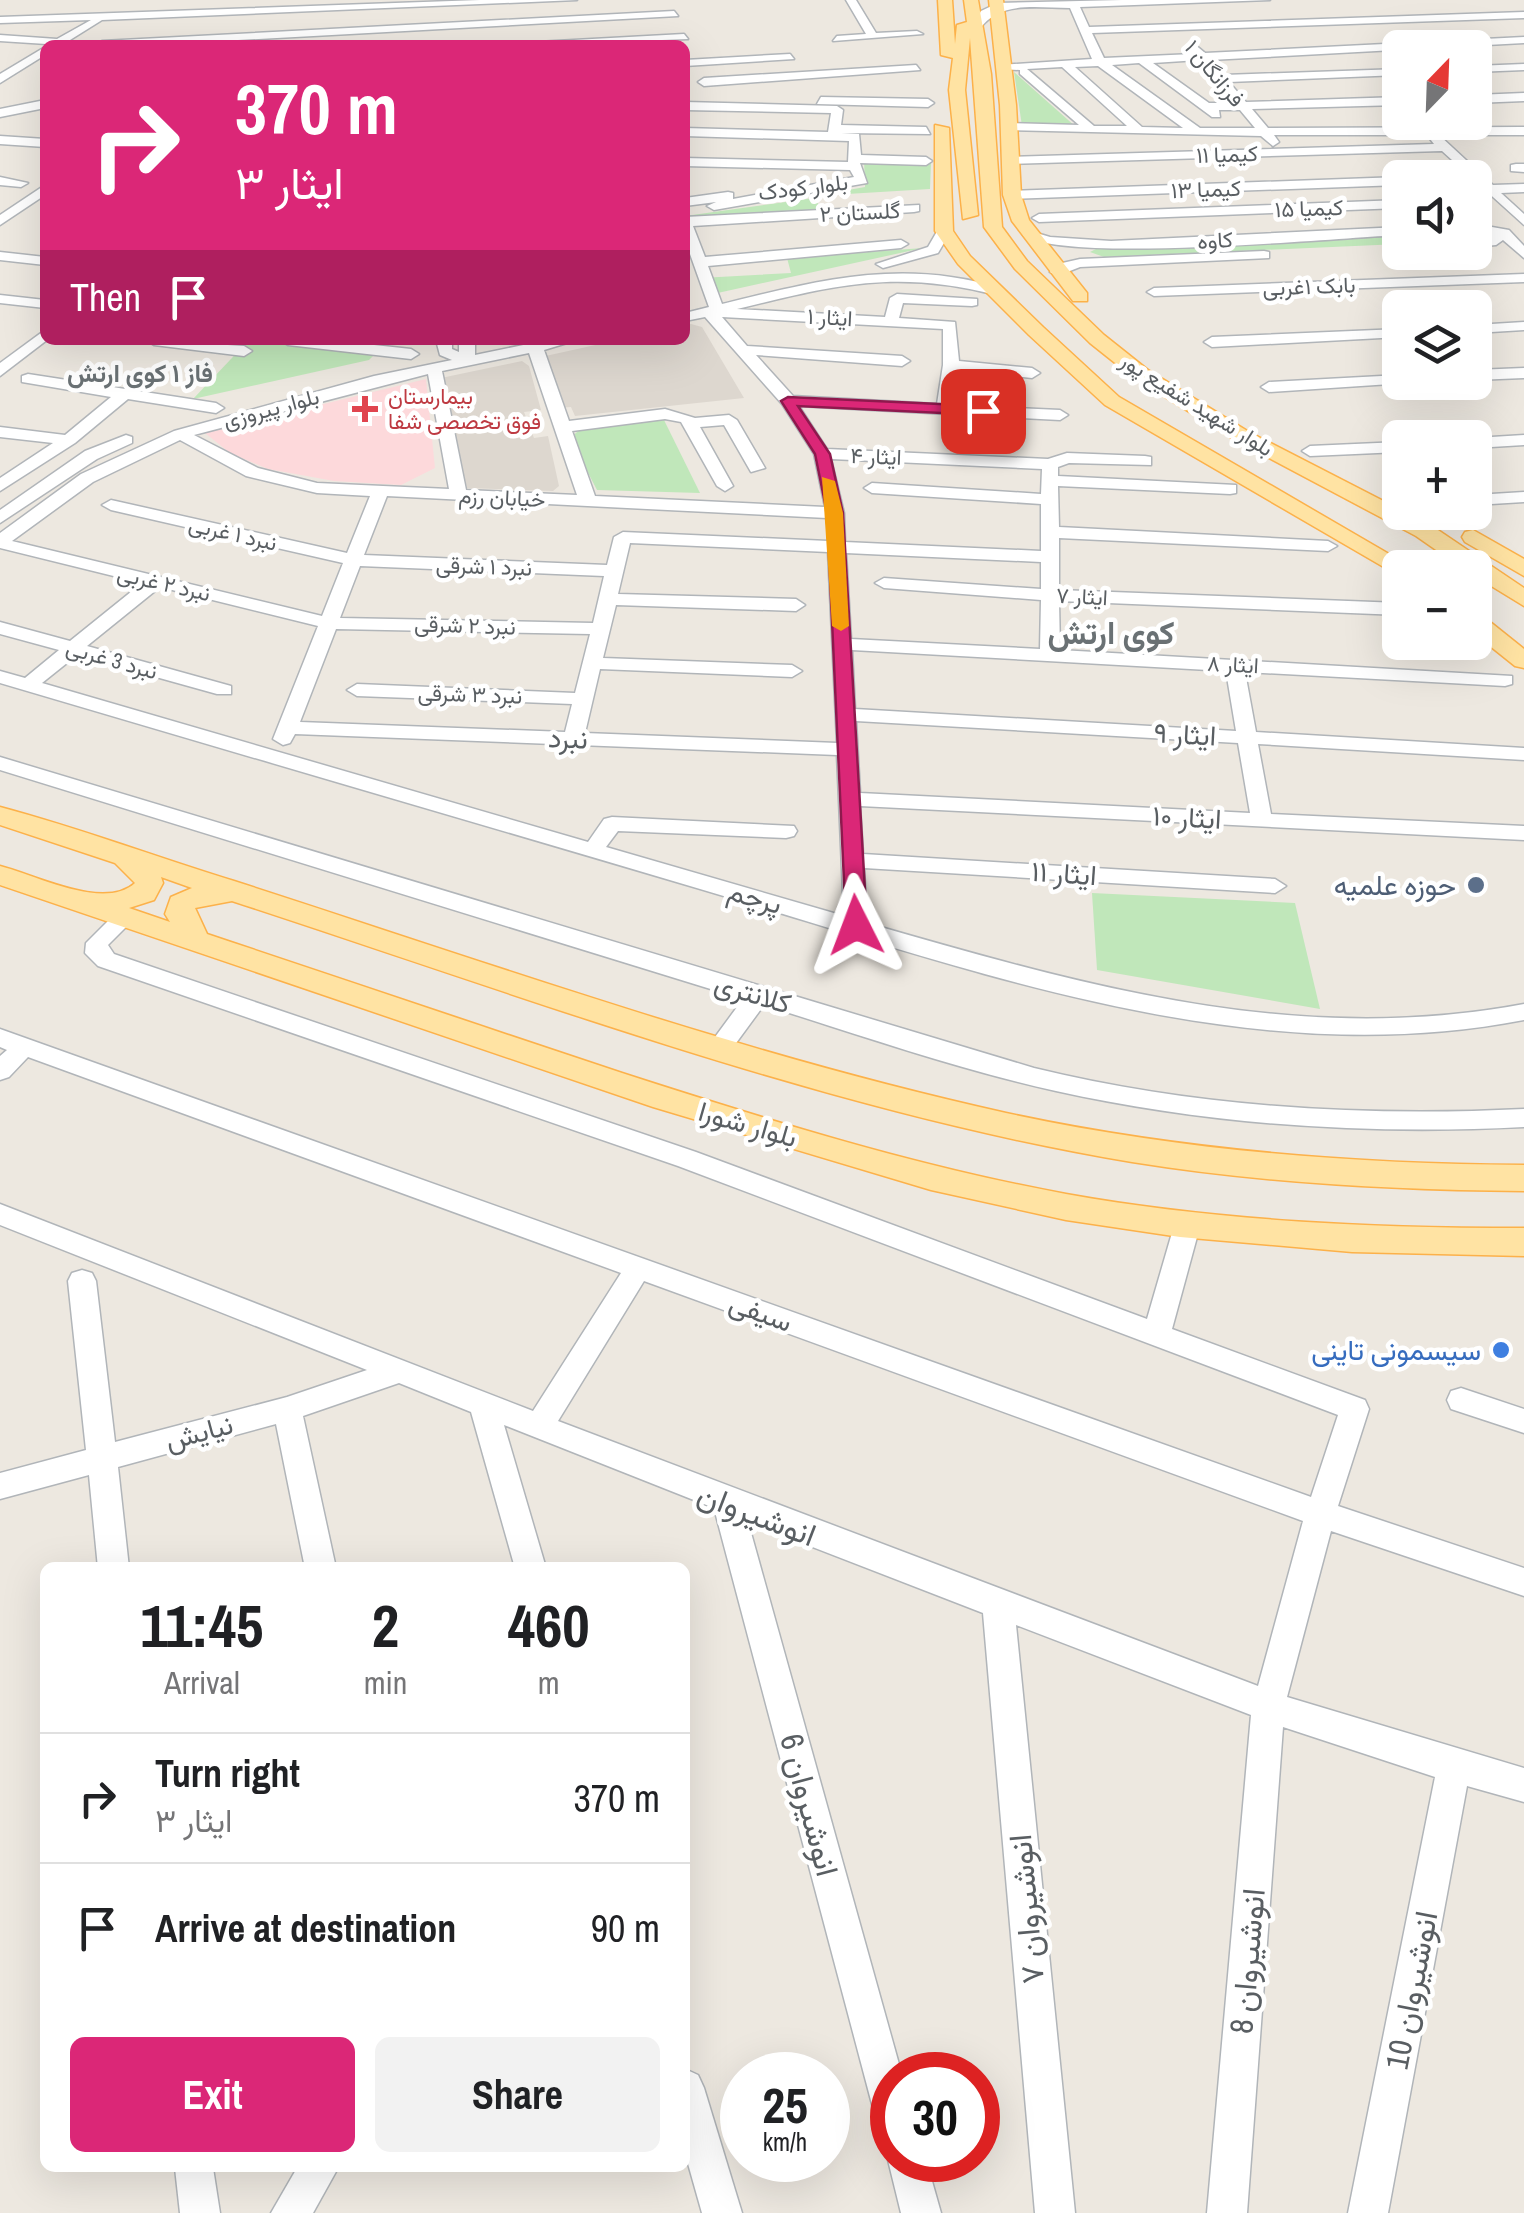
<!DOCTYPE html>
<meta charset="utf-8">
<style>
body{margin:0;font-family:"Archivo Narrow",Vazirmatn,sans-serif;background:#f2f2f2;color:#202124;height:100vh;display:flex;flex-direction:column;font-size:38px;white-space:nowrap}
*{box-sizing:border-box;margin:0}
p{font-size:32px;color:#757577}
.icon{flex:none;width:55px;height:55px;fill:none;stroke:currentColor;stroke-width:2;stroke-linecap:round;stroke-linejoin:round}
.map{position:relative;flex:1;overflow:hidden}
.drawer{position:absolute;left:40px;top:1562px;width:650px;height:610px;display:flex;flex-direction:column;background:#fff;border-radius:15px;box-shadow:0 10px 40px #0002}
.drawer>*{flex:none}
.guide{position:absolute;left:40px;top:40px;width:650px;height:305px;border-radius:15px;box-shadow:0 10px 40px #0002;background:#db2777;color:#fff;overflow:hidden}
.needle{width:65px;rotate:23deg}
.tools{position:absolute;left:1382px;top:30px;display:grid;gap:20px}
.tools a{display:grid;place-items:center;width:110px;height:110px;border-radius:15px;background:#fff;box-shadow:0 10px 40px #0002;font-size:50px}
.speed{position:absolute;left:720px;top:2052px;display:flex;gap:20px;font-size:50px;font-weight:700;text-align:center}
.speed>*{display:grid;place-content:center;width:130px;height:130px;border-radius:50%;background:#fff;box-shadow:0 10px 40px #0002;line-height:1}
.speed small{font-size:25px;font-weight:400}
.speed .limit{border:15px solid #d22;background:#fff;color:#111}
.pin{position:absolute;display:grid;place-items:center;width:85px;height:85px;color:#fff;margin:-42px;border-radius:20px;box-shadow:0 5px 15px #0006}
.me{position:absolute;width:110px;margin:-55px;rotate:357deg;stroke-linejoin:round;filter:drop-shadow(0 0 8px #0008)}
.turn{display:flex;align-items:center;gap:35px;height:210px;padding:0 30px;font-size:45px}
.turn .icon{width:130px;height:130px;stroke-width:2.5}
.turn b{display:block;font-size:70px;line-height:85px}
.then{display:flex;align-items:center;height:95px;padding:0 30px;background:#0003;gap:20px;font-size:38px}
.eta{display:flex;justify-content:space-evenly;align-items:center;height:170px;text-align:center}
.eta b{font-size:60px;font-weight:800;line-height:70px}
.action{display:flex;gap:20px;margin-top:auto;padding:20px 30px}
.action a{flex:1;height:115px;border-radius:15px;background:#db2777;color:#fff;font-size:40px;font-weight:800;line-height:115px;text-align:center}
.action a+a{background:#f2f2f2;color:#202124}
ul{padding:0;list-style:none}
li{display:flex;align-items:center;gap:30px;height:130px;padding:0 30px;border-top:2px solid #e0e0e0}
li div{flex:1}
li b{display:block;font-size:38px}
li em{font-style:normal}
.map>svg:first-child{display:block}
.education{fill:#ddd7cf}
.medical{fill:#fdd9db}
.green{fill:#c0e7ba}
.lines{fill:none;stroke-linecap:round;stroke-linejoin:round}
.minor-casing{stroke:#b1b5b9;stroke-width:3}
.major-casing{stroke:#fcb14a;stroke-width:3}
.minor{fill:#fff;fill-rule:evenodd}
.major{fill:#ffe3a3;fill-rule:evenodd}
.route{fill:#db2777;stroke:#8e194d;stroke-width:2.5}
.slow{fill:#f59e0b}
.health-dot{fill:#e0444e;stroke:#fff;stroke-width:4}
.service-dot{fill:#5c6f8a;stroke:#fff;stroke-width:4}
.shop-dot{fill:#3f7fe0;stroke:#fff;stroke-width:4}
.labels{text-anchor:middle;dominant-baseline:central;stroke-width:9;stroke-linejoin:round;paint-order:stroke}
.far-street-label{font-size:22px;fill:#595e62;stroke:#fff}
.far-health-label{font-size:22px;fill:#be3a42;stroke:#fff;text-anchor:start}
.far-neighbourhood-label{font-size:25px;font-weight:bold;fill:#6a7174;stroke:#fff}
.street-label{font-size:28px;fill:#595e62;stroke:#fff}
.service-label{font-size:28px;fill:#4e5e75;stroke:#fff;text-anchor:end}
.shop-label{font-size:28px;fill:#366cbe;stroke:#fff;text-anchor:end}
.far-district-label{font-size:32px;font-weight:bold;fill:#6a7174;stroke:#fff}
.near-street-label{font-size:32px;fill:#595e62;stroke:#fff}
</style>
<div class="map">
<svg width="1524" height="2213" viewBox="0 0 1524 2213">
<rect width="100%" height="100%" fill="#ede8e0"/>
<!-- education -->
<g class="education">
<path d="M691,324L702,327L744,398L575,416L571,407L558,408L541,357L618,340H685V325Z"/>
<path d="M522,361L529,366L541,410L524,412L534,438L548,436L559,486L553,491L467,488L441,378Z"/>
</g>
<!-- medical -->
<path class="medical" d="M426,379L435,468L401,485L334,481L268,469L230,453L205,433Z"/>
<!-- green -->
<g class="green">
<path d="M1014,72L1076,127L1022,126Z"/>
<path d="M864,160L931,162L930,189L814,196L865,187Z"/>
<path d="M814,198L824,212L685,221V216Z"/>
<path d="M1400,233V244L1104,257L1090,252L1100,247Z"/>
<path d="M923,248L704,296L701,278L791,273L787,258Z"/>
<path d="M249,340L376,353L369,360L193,399Z"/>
<path d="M663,418L700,493L597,490L570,438L583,427Z"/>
<path d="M1092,893L1295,903L1320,1009L1097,970Z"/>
</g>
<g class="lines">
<!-- minor casing -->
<g class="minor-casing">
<g id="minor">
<path d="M480,0H577L102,20L62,45L0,41V35L57,39L91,20L0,23V17Z"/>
<path d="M846,0H856L876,33L917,31L923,34L833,41L837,36L866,34Z"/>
<path d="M1122,0H1270L1080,7L1089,27L1524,12V18L1092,33L1104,58L1193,54L1187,46L1193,43L1205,53L1524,37V43L1210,60L1224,75L1400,69V75L1229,82L1246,102L1400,97V105L1252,109L1268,128L1524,127V135H1439L1493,185L1524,184V192L1501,193L1524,214V225L1442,151L1005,164V158L1010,157L1434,144L1427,135H1274L1279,142L1273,146L1261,136L1005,130L1009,123L1079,125L1020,74V70L1000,69V65L1092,59L1070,8C1036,8 999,0 979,30H971L981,11L998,3ZM1199,60L1234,103H1209L1153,63ZM1139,63L1212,117H1220L1219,110H1240L1255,128H1200L1112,65ZM1098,66L1183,128L1142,127L1075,67ZM1062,67L1127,126H1094L1027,69Z"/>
<path d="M674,11L678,16L147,45L96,44L102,41Z"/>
<path d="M684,34L688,39L531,45L537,42Z"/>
<path d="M45,47V55L0,83V74Z"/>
<path d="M790,54L794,59L685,66V60Z"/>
<path d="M1524,64V70L1475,72V66Z"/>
<path d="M916,65L920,70L704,86L698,82L704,78Z"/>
<path d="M1524,93V101L1475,103V95Z"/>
<path d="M821,97L928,99L934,103L928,107L817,104Z"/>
<path d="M45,100V108L0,117V109Z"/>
<path d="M685,102L837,106L843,110L841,125L926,127L930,134L841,133L859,134L861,155L926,157L932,161L926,165L860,163L867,183L714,210L707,206L716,202L685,206V198L728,192L733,193V199L854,177L850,170L685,166V158L848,162L849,141L685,136V128L828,132L831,113L685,110Z"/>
<path d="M0,136L45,139V147L0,144Z"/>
<path d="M1516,164H1524V172L1511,171V165Z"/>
<path d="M0,177L28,183L21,187L0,185Z"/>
<path d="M1400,177V185L1012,199L1005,195L1012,191Z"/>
<path d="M45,185V195L0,225V215Z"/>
<path d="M1400,200V208L1039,222L1032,218L1039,214Z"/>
<path d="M919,205V211L914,212L693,226L705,257L901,240L908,244L901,248L708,266L722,304C820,280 902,258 1001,288V294L996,295C896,269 835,285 737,309L885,317L890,298L897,294L977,299V305L972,306L903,303L899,318L955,322L959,361L1032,368L1040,373L1032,378L958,370L952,405L1060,410L1068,415L1060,420L799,406L827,449L1048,459L1067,453L1145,456L1151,457V465L1069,463L1058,467V476L1236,485V493L1230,494L1058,486L1059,527L1328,541L1337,546L1328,551L1059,538V590L1400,603V615L1059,601L1060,650L1512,676V684L1505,686L1245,672L1256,732L1524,748V760L1258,744L1271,814L1524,826V840L860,806L863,854L1275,879L1286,886L1275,893L864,868L867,923C1086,986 1295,1047 1524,1004V1020C1240,1075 960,965 690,886C460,818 230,751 0,683V671L25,678L59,650L0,634V622L70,641L142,583L0,548V533L81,474L174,431L374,376L452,360L440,355L436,340H452V349L459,352V340H475V355L547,340H577L544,350L569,421L665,409L695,418L729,415L737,420L765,468L751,472L724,425L700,427L733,486L725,491L717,486L681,422L665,419L572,431L595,496L825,507L814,454L782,404L705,317L685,321V313L709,307L685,240V217ZM722,317L943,329V365L937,404L793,396L756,355L902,366L910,361L902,356L747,346ZM529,353L577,495L466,490L442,371ZM428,374L449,489L317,483L258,468L194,435ZM180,440L246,476L317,493L370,496L347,553L111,500L102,505L111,510L343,563L322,616L12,541L93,482ZM831,459L1042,469L1041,494L872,483L864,488L872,493L1041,504V551L845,542L844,513ZM387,496L827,518L828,541L623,532L614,537L607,565L364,555ZM630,543L828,552L837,743L585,733L600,669L792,677L802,671L792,665L603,658L616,605L796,611L805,605L796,599L618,594ZM846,553L1041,562V589L884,578L875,583L884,588L1041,600L1040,649L851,639ZM360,566L604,576L593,623L340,618ZM160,587L318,626L273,739L283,745L290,743L295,734L837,755L844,916L606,847L618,831L786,838L794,836L797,831L794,826L612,817L604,819L588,842L42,683L77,655L217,694H231V686L87,646ZM336,629L590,634L575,693L357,684L347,690L357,696L572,704L565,732L300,722ZM852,650L1226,671L1236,731L855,709ZM856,721L1238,743L1250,813L860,793Z"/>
<path d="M1475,224L1509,230L1524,246V258L1503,240L1496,245L1475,247V239L1492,235L1475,232Z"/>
<path d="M1400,227V235C1335,238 1064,264 1023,235L1030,231L1050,237L1111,241Z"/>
<path d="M939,228L951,231L938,253L883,268L876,264L928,247Z"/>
<path d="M1264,251L1269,252V258L1080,267L1057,276L1050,272L1058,264L1080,259Z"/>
<path d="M0,252L45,257V265L0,260Z"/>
<path d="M1524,274V282L1154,296L1147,292L1154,288Z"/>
<path d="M0,295L45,300V308L0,303Z"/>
<path d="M1524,322V330L1475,333V325Z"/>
<path d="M1400,329V337L1212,347L1204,342L1212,337Z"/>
<path d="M45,330L47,340L0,376V363Z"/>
<path d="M146,340L244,346L252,351L244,356L154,345Z"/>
<path d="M280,340H328L411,349L419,354L411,359L288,345Z"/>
<path d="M1524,368V378L1475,380V370Z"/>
<path d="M28,374L216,403L224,408L216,413L128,399L75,443L0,491V478L53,443L0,437V427L65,435L111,397L22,382V376Z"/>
<path d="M1400,375V382L1406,383L1269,392L1261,387L1269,382Z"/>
<path d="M126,435L132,437V443L97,459L0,523V510L85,451Z"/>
<path d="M1524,435V445L1475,448V438Z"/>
<path d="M1400,442V452L1310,456L1302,451L1310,446Z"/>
<path d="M1524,492V502L1475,505V495Z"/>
<path d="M0,757L1034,1068C1193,1107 1361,1117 1524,1109V1127C1368,1135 1209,1125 1056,1091C957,1069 860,1035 764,1005L728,1054L719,1057L707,1048L743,999L0,770Z"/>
<path d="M125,910L136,917L108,945L114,954L696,1152L1147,1319L1174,1226L1178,1219L1187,1216L1196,1219L1200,1226L1172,1329L1365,1400L1369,1409L1338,1506L1524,1568V1596L1331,1531L1287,1697L1524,1768V1802L1467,1786L1388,2213H1348L1435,1777L1283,1727L1247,2213H1207L1251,1715L1016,1625L1075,2213H1035L983,1613L748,1522L902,2075H892V2127L879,2121L873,2108L714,1508L504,1425L546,1568H515L471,1412L399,1383L303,1416L336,1568H305L276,1424L118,1467L129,1568H98L89,1475L0,1499V1473L86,1450L68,1281L72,1273L82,1270L92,1273L96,1281L115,1442L287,1397L367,1370L0,1225V1204L533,1411L621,1273L28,1057L9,1077L0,1080V1056L7,1050L0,1047V1029L1311,1497L1338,1415L678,1166L98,966L85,953L86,943L117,912ZM644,1281L1303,1521L1258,1686L558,1421Z"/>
<path d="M1461,1388L1524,1409V1433L1451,1409L1447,1400L1451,1391Z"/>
<path d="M685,2069L698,2075L704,2088L742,2213H702L685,2153Z"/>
<path d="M892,2148V2160H926L941,2213H901L888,2160Z"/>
<path d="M175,2168H213L220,2213H180Z"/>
<path d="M297,2168H338L313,2213H271Z"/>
</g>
</g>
<!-- major casing -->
<g class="major-casing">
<g id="major">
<path d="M938,0H952L955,44L957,25L967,22L964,0H978L991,74L1002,227L1027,261L1104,335L1148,370L1249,432L1432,526L1524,588V606L1475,576V568H1462L1416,536L1235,440L1134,378L1090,343L1015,269L984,227L970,38L965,90L978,215L963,219L949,90L953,58L941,55Z"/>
<path d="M989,0H1003L1016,105L1021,195L1029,220L1087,293V301H1073L1012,221L1003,195L1000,105Z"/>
<path d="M935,125L949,128L953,231L970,256L1043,327L1119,397L1413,568H1400V575L1394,573L1105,405L1029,335L958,264L935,231Z"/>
<path d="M1473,530L1524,559V576L1465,542L1462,537L1465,532Z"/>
<path d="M1475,615L1484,617L1524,649V668L1515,666L1475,634Z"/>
<path d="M0,807C79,828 156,857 234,881C489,963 744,1055 1006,1113C1177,1150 1349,1164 1524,1165V1191C1393,1190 1262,1183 1132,1162C830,1112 524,996 232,901L195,908L207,934C345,980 483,1027 622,1073C768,1120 914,1166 1066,1194C1217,1221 1371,1228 1524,1228V1256L1352,1252L1180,1237L1066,1220L931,1190L653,1107L0,885V866C36,875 104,911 135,883L115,863L0,825ZM161,877L192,888L171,897L165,914L170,922L129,908L154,900L163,883Z"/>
</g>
</g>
<!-- minor -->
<use href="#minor" class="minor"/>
<!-- major -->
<use href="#major" class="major"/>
</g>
<!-- route -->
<path class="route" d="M788,397L983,406L990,411L983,415L798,406L830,454L843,513L867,925L856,932L846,925L827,513L815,454L781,401Z"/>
<!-- slow -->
<path class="slow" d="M822,477L835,481L843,513L849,626L841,631L832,626Z"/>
<!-- markers -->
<path class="health-dot" d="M360 394h10v10h10v10h-10v10h-10v-10h-10v-10h10z"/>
<circle class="service-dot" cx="1476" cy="885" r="10"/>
<circle class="shop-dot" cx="1501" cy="1350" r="10"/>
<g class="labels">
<!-- far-street labels -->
<g class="far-street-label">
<text transform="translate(1215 73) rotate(50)">فرزانگان ۱</text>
<text transform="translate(1227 154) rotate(-2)">کیمیا ۱۱</text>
<text transform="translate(803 187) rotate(-7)">بلوار کودک</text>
<text transform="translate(1206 189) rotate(-2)">کیمیا ۱۳</text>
<text transform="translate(1309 208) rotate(-2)">کیمیا ۱۵</text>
<text transform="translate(860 212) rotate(-3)">گلستان ۲</text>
<text transform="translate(1215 240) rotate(-3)">کاوه</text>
<text transform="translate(1309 286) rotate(-2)">بابک ۱غربی</text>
<text transform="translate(830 317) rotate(3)">ایثار ۱</text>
<text transform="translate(1197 404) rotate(32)">بلوار شهید شفیع پور</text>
<text transform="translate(271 408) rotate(-15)">بلوار پیروزی</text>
<text transform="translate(876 456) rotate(2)">ایثار ۴</text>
<text transform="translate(502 497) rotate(3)">خیابان رزم</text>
<text transform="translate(233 533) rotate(13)">نبرد ۱ غربی</text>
<text transform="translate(484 566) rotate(2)">نبرد ۱ شرقی</text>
<text transform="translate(164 583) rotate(13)">نبرد ۲ غربی</text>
<text transform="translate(1082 596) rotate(3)">ایثار ۷</text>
<text transform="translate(465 625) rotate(2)">نبرد ۲ شرقی</text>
<text transform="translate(112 659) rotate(16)">نبرد 3 غربی</text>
<text transform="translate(1233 664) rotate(3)">ایثار ۸</text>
<text transform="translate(470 694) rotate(2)">نبرد ۳ شرقی</text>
</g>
<!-- far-health labels -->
<g class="far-health-label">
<text x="388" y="396">بیمارستان<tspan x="388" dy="25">فوق تخصصی شفا</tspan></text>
</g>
<!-- far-neighbourhood labels -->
<g class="far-neighbourhood-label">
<text x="140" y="373">فاز ۱ کوی ارتش</text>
</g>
<!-- street labels -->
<g class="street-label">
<text transform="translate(1185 734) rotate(3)">ایثار ۹</text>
<text transform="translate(568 738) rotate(2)">نبرد</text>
<text transform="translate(1187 817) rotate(3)">ایثار ۱۰</text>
<text transform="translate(1064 873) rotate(4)">ایثار ۱۱</text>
<text transform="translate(755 897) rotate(16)">پرچم</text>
<text transform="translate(753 993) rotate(17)">کلانتری</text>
<text transform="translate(748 1124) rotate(16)">بلوار شورا</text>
<text transform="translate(761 1312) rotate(20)">سیفی</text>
<text transform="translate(199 1432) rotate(-15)">نیایش</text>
</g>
<!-- service labels -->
<g class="service-label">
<text x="1456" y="885">حوزه علمیه</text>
</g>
<!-- shop labels -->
<g class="shop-label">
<text x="1481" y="1350">سیسمونی تاینی</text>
</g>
<!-- far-district labels -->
<g class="far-district-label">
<text x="1111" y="632">کوی ارتش</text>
</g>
<!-- near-street labels -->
<g class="near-street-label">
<text transform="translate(757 1514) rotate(21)">انوشیروان</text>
<text transform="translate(810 1805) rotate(75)">انوشیروان 6</text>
<text transform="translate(1026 1909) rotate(-95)">انوشیروان ۷</text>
<text transform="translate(1247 1961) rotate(-85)">انوشیروان 8</text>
<text transform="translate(1411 1990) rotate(-79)">انوشیروان 10</text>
</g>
</g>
</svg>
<div class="tools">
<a><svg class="needle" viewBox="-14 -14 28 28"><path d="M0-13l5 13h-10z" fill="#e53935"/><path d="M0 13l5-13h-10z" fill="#757577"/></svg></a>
<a><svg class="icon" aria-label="sound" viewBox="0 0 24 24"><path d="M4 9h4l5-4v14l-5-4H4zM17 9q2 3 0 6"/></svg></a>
<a><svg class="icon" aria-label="layers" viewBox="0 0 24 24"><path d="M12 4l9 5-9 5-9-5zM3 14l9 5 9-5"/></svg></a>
<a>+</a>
<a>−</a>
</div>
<div class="speed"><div>25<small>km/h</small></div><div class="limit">30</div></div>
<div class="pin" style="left:983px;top:411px;background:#d93025"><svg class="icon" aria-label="arrive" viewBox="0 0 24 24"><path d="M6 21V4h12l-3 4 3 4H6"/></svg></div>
<svg class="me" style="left:856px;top:925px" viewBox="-20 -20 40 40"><path d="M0-17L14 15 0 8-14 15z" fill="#db2777" stroke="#fff" stroke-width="4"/></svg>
<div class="guide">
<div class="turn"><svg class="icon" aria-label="right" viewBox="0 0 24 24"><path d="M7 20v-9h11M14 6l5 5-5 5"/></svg><div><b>370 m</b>ایثار ۳</div></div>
<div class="then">Then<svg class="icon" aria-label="arrive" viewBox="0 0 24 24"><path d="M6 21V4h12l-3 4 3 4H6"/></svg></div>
</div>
<section class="drawer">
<div class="eta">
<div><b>11:45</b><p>Arrival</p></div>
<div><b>2</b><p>min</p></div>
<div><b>460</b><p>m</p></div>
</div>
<ul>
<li><svg class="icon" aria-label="right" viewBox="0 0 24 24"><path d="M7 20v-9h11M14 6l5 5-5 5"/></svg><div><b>Turn right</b><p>ایثار ۳</p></div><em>370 m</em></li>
<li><svg class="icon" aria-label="arrive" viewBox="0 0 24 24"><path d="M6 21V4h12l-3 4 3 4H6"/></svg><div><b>Arrive at destination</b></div><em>90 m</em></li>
</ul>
<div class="action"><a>Exit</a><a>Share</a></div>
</section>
</div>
